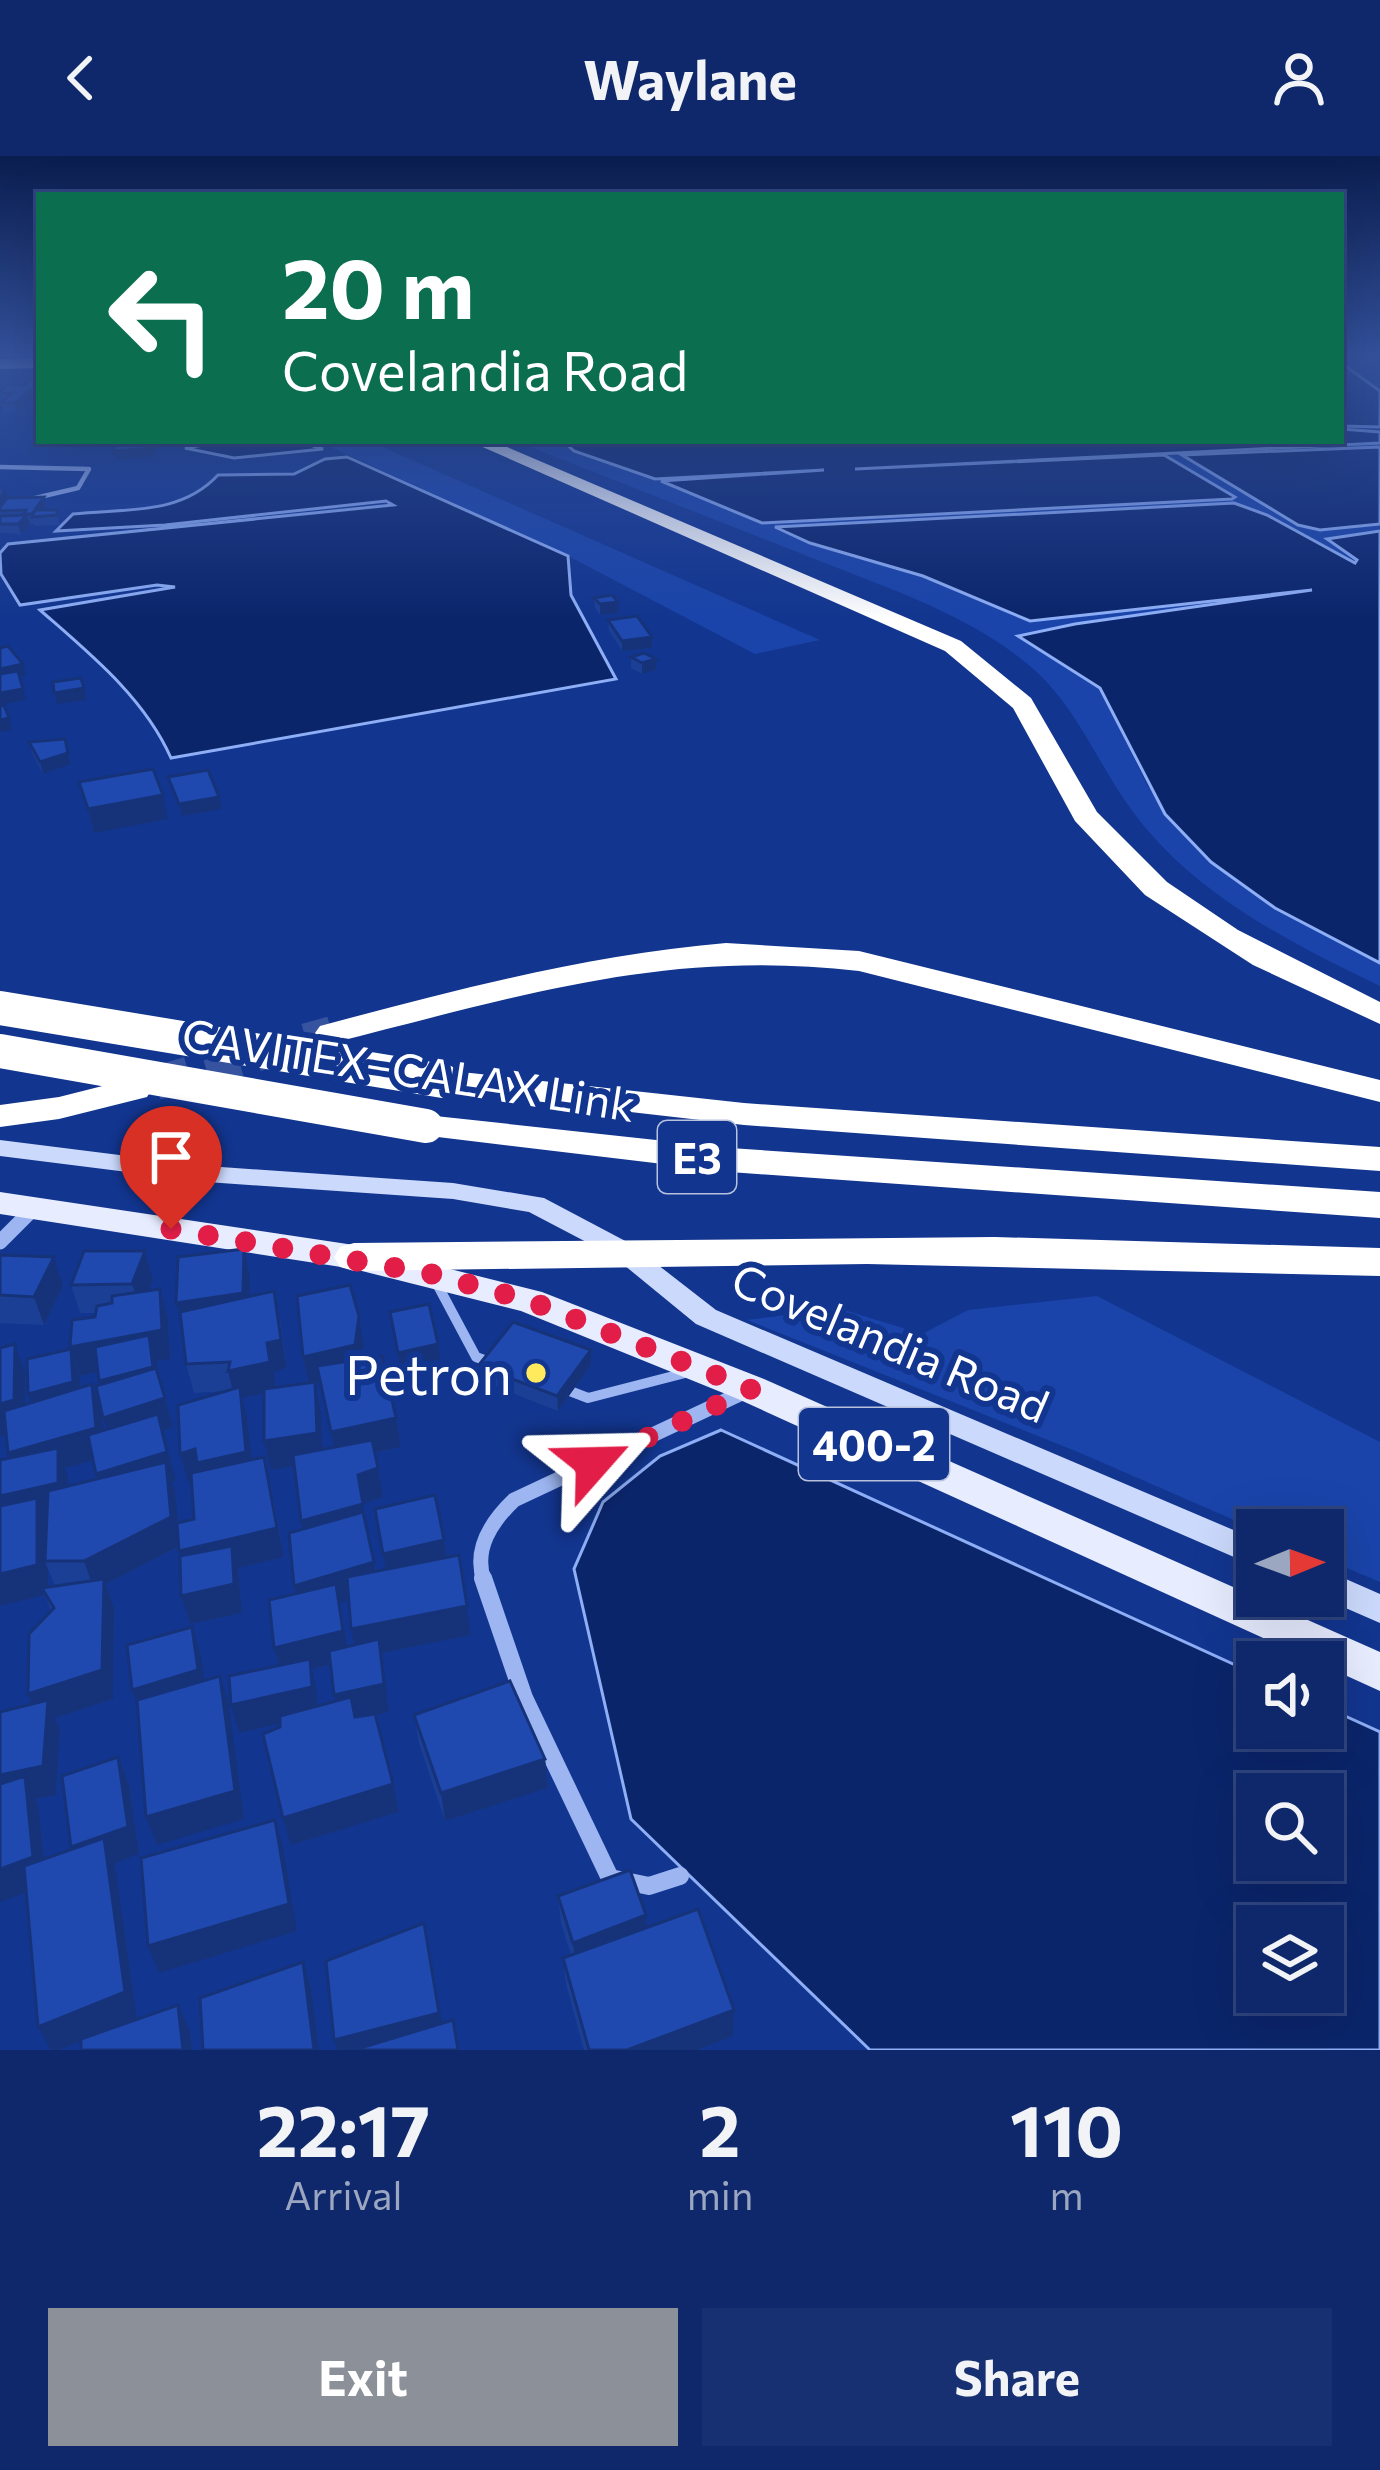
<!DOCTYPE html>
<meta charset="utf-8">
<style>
body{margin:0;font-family:Commissioner,sans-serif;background:#173071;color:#f1f3f6;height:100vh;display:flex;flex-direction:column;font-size:45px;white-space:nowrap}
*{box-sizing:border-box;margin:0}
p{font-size:39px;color:#9ba6c1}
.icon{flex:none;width:66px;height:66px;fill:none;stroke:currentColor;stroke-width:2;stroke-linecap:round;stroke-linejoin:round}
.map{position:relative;height:1894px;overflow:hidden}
.panel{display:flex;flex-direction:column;background:#0e286b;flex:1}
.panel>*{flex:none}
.hud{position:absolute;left:36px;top:36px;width:1308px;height:252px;border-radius:0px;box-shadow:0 12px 48px #0002,0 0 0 3px #2e447e;background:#0b6e4f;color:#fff;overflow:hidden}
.needle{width:78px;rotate:89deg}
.tools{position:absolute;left:1236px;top:1353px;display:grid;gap:24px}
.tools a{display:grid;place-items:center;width:108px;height:108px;border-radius:0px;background:#0e286b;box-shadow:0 12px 48px #0002,0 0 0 3px #2e447e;font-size:60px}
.pin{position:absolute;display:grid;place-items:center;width:102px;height:102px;color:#fff;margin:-123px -51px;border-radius:50% 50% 50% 0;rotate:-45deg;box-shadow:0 0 12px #0007}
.pin .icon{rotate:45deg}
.me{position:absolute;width:132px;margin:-66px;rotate:65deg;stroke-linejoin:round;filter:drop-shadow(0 0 9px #0008)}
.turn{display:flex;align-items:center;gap:42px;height:252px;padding:0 48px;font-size:54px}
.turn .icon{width:156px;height:156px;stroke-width:2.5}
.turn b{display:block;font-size:84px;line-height:102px}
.eta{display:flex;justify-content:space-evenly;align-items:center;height:204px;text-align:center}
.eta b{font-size:72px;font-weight:700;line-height:84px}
.button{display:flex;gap:24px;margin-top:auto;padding:24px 48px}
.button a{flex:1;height:138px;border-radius:0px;background:#8c9099;color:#fff;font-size:48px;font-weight:700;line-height:138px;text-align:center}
.button a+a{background:#173071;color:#f1f3f6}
header{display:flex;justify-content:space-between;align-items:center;height:156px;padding:0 48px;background:#0e286b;font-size:54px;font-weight:700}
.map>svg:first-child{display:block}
.green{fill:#1a44aa}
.water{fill:#0b256b;stroke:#8eaef5;stroke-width:3;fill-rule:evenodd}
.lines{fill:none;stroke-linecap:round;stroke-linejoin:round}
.motorway-tunnel{stroke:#3653a0;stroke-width:34;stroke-dasharray:34 18;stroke-linecap:butt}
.service-far1{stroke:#9db6f2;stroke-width:4.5}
.service{stroke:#9db6f2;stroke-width:10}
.minor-far1{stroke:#9db6f2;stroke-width:15}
.minor{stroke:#9db6f2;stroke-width:18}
.secondary{fill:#cbd9fc;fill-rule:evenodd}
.primary{fill:#e7edff;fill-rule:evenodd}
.motorway{fill:#fff;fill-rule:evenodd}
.motorway-bridge{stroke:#fff;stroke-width:34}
.wall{fill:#1c3f96;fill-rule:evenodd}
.shaded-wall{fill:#16337a}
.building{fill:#2049af;stroke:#16337a;stroke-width:3}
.route{stroke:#e11d48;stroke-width:21;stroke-dasharray:0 37.8}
.poi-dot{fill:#ffea5d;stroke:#12358f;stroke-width:4.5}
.labels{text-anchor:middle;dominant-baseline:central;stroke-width:12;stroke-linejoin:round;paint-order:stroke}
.shield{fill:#12358f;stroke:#b8c2dd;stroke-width:3}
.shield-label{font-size:42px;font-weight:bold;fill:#fff}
.street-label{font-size:45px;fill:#fff;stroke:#12358f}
.near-poi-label{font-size:54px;fill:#fff;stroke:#12358f;text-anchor:end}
</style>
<header><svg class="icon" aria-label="back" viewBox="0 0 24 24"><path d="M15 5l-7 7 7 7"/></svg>Waylane<svg class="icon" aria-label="person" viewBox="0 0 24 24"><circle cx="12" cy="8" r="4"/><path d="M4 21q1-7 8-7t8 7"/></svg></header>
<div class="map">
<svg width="1380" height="1894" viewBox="0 0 1380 1894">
<rect width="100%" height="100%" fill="#12358f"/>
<!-- green -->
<g class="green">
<path d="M317,285H369L820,484L755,498L549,390Z"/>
<path d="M515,285H563L574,295L655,323L829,314L763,367L1235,341L1164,299L851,313L864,310L1380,287V291L1184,302L1308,373L1380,368V375L1328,383L1358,404L1355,407L1267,359L1234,347L778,372L810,387L923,420L1030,465L1313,434L1075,468L1020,481L1100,532L1147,629L1188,684L1211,706L1275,752L1380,807V830C1291,787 1197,740 1136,660C1099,612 1078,551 1031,511C971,459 885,431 812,402C713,363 614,324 515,285Z"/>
<path d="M1097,1140L1380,1286V1426L1323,1402V1374H1257L1078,1296L747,1164L838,1152L922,1178L968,1154Z"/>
</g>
<!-- water -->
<g class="water">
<path d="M1341,207L1380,235V271L1341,270Z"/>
<path d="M1341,273L1380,276V287L855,313L1164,299L1235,341L1232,343L762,367L661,325L824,314L655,323L574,295L563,285H1341Z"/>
<path d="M228,285H297L323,293L234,302L185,292Z"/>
<path d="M1380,291V368L1320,374L1298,369L1182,299Z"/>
<path d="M347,301L568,400L571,439L616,523L171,602C144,541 89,497 40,454L175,431L157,429L20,449L1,418L0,397L8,388L393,349L386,345L165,369L56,375L73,358C125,352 180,360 218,319L294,318L325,303Z"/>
<path d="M1234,347L1267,359L1355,407L1357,404L1327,383L1380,375V807L1275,752L1211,706L1165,658L1100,532L1018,480L1075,468L1312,434L1030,465L923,420L810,387L775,371Z"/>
<path d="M721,1274L1257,1519V1572H1323V1550L1380,1576V1894H870L631,1663L574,1413L603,1346L660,1300ZM1257,1638H1323V1704H1257ZM1257,1770H1323V1836H1257Z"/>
</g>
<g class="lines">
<!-- motorway-tunnel -->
<path class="motorway-tunnel" d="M156,927L332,877"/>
<!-- service-far1 -->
<path class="service-far1" d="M0,311L89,313L78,332L31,343"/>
<!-- service -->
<g class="service">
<path d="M437,1128L476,1201L495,1208"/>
<path d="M562,1232L588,1242L689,1216"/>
</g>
<!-- minor-far1 -->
<g class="minor-far1">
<path d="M0,1086L33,1053"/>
<path d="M484,1425C473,1393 491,1366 514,1344L744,1236"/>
</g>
<!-- minor -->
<path class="minor" d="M483,1422L524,1542L610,1722L649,1730L680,1720"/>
<!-- secondary -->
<g class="secondary">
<path d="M0,984L207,1010L453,1027L544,1042L631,1088L716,1154L1257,1384V1411L696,1168L613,1100L529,1056L453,1043L207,1026L0,1000Z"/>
<path d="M1323,1413L1380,1438V1467L1318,1440H1323Z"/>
</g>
<!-- primary -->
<path class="primary" d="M0,1036L354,1089L542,1136L764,1223L1380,1496V1535L738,1243L521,1155L354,1113L0,1058Z"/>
<!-- motorway -->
<g class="motorway">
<path d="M39,202V212L0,213V203Z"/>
<path d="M469,285H493L961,485L1031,542L1097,656L1167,726L1238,774L1380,846V868L1253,809L1145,739L1075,665L1013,552L945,495Z"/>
<path d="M726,787L859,795L1380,924V946L859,815C665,792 517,841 332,887L320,884L315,877L320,870C454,834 587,799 726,787Z"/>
<path d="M443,914L744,947L1380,991V1015L744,969L430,933L425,925L430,917Z"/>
<path d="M134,922L147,925L152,933L147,941L59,963L0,971V949L59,941Z"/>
<path d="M426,959L730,992L1380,1036V1062L730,1016L413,978L408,970L413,962Z"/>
<path d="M995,1081L1380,1092V1120L867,1108L354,1115L340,1111L334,1101L340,1091L354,1087Z"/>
</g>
<!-- motorway-bridge -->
<g class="motorway-bridge">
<path d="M0,852L443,925"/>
<path d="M0,895L426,970"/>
</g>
</g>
<!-- wall -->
<g class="wall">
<path d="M39,221V236L17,256H3L0,237L25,229Z"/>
<path d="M0,333L7,342L44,341L46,350L43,354H57L59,369L34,370V368H29L21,378L0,377Z"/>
<path d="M594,442L618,446V457L600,459L595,452Z"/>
<path d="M608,464L652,481V492L622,495L609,475Z"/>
<path d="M631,501L656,514L642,518L631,512Z"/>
<path d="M65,583L71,608L43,618L32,597L29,586Z"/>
<path d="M244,1093L250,1121V1140L280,1163L287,1212L274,1216L276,1232L308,1227L303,1201L359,1160L364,1189L362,1203L396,1262L401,1291L375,1297L383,1341L363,1348L376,1415L386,1413L375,1353L444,1384L447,1401L471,1479L382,1497L389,1556L376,1559L399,1656L291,1689L280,1568L239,1577L279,1510L274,1492L296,1438L294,1430L303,1373L294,1310L271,1314L264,1237L242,1242L247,1260L251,1304L271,1330L284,1401L238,1412L242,1457L190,1468L181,1440V1400L179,1391L106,1428L114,1452L113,1543L55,1562L60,1573L56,1639L35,1643L38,1648L44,1703L72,1693L71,1691L118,1601L129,1630L139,1698L115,1707L137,1863L178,1849L190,1875L192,1894H81V1885L59,1894L38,1871L32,1548L28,1538L51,1455L45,1439L0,1450V1304L10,1302L8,1297L25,1217V1248L31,1247L71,1193L80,1222L81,1232L92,1228L102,1257L103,1274L107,1273L98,1216L80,1220L70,1191L95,1161L96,1157H80L71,1129L145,1095L153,1124L148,1135L160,1133L168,1162L170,1203L157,1205L159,1221L173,1271L163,1275L176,1325L172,1326L178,1367L194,1363L191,1325L188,1327L180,1298L226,1235L194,1237L186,1208ZM320,1227L334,1291L322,1294L321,1255L315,1228ZM93,1304L98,1323L68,1330L65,1312ZM48,1413L55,1430L48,1431ZM348,1444L354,1489L348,1490L340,1447ZM330,1509L335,1546L318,1550L312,1513Z"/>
<path d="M0,1099L63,1130L44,1169L0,1167Z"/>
<path d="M591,1194V1209L558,1255L480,1224L478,1210Z"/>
<path d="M414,1559L545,1603L548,1632L445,1665L419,1587Z"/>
<path d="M558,1740L647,1772L733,1880L697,1894H584L566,1828L563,1802L571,1799L561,1767Z"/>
</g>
<!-- shaded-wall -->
<g class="shaded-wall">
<path d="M37,228L39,236L17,256L15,247Z"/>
<path d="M155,285H158V289L154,301L116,304L114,295Z"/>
<path d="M5,333L8,342L0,352V340Z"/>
<path d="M44,341L46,350L39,360L32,361V358Z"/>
<path d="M27,359L30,369L21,378L18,368Z"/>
<path d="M618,446V457L600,459V448Z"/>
<path d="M652,481V492L622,495V485Z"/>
<path d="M656,503V514L642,518V507Z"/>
<path d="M23,508L26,519L0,525V513Z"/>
<path d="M84,532L87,544L57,548L54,537Z"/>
<path d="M23,533L26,544L0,549V537Z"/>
<path d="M9,562L12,574L0,576V564Z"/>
<path d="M68,597L71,608L43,618L40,606Z"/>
<path d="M163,639L168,663L94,677L88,653Z"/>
<path d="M219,641L222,653L182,660L179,648Z"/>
<path d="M244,1093L250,1121V1166L184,1175L176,1147Z"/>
<path d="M145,1095L153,1124L141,1156L132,1128Z"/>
<path d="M54,1101L63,1130L44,1169L34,1141Z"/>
<path d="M160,1133L168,1162L170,1203L157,1205L161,1239L108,1253L99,1225L152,1206L80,1220L70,1191Z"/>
<path d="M274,1135L287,1212L274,1216L276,1235L242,1242L247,1260L254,1325L201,1322L188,1327L180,1298L235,1244L228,1215L267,1187Z"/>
<path d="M359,1160L364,1189L360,1217L315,1228L321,1255L323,1305L271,1314L264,1285L309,1230L303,1201Z"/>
<path d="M15,1188L25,1217V1273L0,1280V1248Z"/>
<path d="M438,1188L440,1203L400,1211L398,1197Z"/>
<path d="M71,1193L80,1222L83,1255L38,1266L28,1238Z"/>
<path d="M591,1194V1209L558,1255L557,1240Z"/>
<path d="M92,1228L102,1257L106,1301L65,1312L68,1321L69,1356L45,1362L48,1370L45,1405L48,1413V1438L42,1432L45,1439L0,1450V1340L19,1325L8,1297Z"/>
<path d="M165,1242L173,1271L163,1275L176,1325L172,1326L175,1335L180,1390L106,1428L114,1452L113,1543L55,1562L60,1573L56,1639L35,1643L38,1648L47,1729L0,1746V1619L40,1567L28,1538L94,1434L84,1405L106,1347L96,1318L113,1291L103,1262Z"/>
<path d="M396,1262L401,1291L336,1305L331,1276Z"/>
<path d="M264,1301L284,1401L238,1412L242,1457L190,1468L181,1440L188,1423L179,1395Z"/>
<path d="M378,1312L383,1341L363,1348L369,1377L307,1394L301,1365L358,1319Z"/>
<path d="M444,1384L449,1412L388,1427L383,1398Z"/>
<path d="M374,1406L379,1435L340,1447L350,1504L312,1513L316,1532L319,1559L239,1577L231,1549L282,1521L274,1492L301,1459L294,1430Z"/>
<path d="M467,1450L471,1479L382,1497L389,1556L340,1567L334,1539L357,1502L351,1473Z"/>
<path d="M192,1471L201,1499L207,1543L142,1562L132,1534Z"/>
<path d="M220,1520L229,1549L244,1663L157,1689L146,1661Z"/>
<path d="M118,1601L129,1630L139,1698L115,1707L137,1863L59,1894H51L38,1871L83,1718L71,1691Z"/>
<path d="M545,1603L548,1632L445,1665L441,1637Z"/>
<path d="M393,1628L399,1656L291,1689L283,1662Z"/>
<path d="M275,1664L283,1692L297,1775L159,1817L148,1790Z"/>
<path d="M646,1759L647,1786L576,1814L573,1787Z"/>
<path d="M424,1767L445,1883L403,1894H337L334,1884Z"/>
<path d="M303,1806L311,1833L319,1894H313Z"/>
<path d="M178,1849L190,1875L192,1894H183Z"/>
<path d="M734,1854L733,1880L697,1894H627Z"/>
</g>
<!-- building -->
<g class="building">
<path d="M34,221H39V227L15,247H1L12,237H0L7,229H25Z"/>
<path d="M118,285H155L152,292L114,295Z"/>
<path d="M44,341L32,358H24L26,354L0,355V351L7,342Z"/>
<path d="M35,354H57V359L32,361Z"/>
<path d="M27,359L18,368H0V360Z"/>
<path d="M612,439L618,446L600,448L594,442Z"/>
<path d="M637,460L652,481L622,485L608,464Z"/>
<path d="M8,490L23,508L0,513V492Z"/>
<path d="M644,497L656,503L642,507L631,501Z"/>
<path d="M18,515L23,533L0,537V518Z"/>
<path d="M81,522L84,532L54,537L53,526Z"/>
<path d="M4,549L9,562L0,564V550Z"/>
<path d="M65,583L68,597L40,606L29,586Z"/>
<path d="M153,613L163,639L88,653L79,626Z"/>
<path d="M208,614L219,641L179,648L168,621Z"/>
<path d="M244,1093L243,1137L176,1147L178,1101Z"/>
<path d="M84,1095H145L132,1128L71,1129Z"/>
<path d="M0,1099L54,1101L34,1141L0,1139Z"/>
<path d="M350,1129L359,1160L355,1189L303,1201L297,1140Z"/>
<path d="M160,1133L162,1174L70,1191L72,1164L95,1161L97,1150L112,1147V1140Z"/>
<path d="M274,1135L281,1184L267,1187L270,1206L228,1215L230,1206L186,1208L180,1156Z"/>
<path d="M429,1148L438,1188L398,1197L390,1156Z"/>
<path d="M513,1166L591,1194L557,1240L478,1210Z"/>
<path d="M149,1179L153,1211L99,1225L95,1191Z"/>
<path d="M15,1188L14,1244L0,1248V1192Z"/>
<path d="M71,1193L73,1226L28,1238L27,1203Z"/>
<path d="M382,1200L396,1262L331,1276L317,1210Z"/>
<path d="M156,1212L165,1242L103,1262L96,1230Z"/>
<path d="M315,1226L317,1277L264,1285V1233Z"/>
<path d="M92,1228L96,1272L8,1297L4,1255Z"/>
<path d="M240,1231L246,1296L197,1307L195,1293L180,1298L178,1249Z"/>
<path d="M158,1258L167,1296L96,1318L88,1279Z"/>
<path d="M372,1284L378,1312L358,1319L363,1348L301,1365L293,1299Z"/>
<path d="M58,1292V1327L0,1340V1304Z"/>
<path d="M264,1301L277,1372L179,1395L177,1367L194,1363L191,1317Z"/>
<path d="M166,1306L171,1361L84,1405H45L48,1335Z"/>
<path d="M435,1339L444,1384L383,1398L375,1353Z"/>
<path d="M37,1342V1409L0,1418V1350Z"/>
<path d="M363,1356L374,1406L294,1430L289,1377Z"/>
<path d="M232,1390L234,1428L181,1440L180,1400Z"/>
<path d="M459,1399L467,1450L351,1473L347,1421Z"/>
<path d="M104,1423L102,1514L28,1538L29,1478L54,1452L42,1432Z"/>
<path d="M336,1428L343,1475L274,1492L269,1444Z"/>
<path d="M192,1471L198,1514L132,1534L127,1489Z"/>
<path d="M379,1483L384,1528L334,1539L329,1495Z"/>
<path d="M310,1503L312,1531L231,1549L229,1520Z"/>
<path d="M220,1520L235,1635L146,1661L137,1544Z"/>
<path d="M510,1525L545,1603L441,1637L414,1559Z"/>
<path d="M351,1541L355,1561L375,1558L393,1628L283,1662L263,1578L280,1571V1560Z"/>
<path d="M48,1544L43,1610L0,1619V1556Z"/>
<path d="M118,1601L128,1671L71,1691L62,1620Z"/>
<path d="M25,1620L33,1701L0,1713V1628Z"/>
<path d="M275,1664L289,1748L148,1790L141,1702Z"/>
<path d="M104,1682L125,1836L38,1871L24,1710Z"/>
<path d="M630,1714L646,1759L573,1787L558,1740Z"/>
<path d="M698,1753L734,1854L627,1894H589L563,1802Z"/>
<path d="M424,1767L439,1857L334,1884L326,1805Z"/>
<path d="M303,1806L314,1894H203L200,1842Z"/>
<path d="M178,1849L183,1894H81V1883Z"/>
<path d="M453,1864L458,1894H354Z"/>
</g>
<!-- sky -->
<linearGradient id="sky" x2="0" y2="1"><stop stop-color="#0a1d4f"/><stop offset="0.43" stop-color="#33519b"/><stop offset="1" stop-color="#33519b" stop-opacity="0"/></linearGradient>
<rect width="1380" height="464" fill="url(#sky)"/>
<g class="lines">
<!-- route -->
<path class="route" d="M171,1073L432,1118L530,1145L751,1233L593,1307"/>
</g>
<!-- markers -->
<circle class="poi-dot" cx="536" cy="1217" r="12"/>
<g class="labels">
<!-- shield labels -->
<g class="shield">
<rect x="658" y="965" width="78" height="72" rx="9"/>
<rect x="799" y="1252" width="150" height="72" rx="9"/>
</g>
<g class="shield-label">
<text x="697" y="1001">E3</text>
<text x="874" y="1288">400-2</text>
</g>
<!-- street labels -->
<g class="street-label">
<text transform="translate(409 912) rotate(9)">CAVITEX–CALAX Link</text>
<text transform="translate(891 1185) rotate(23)">Covelandia Road</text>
</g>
<!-- near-poi labels -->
<g class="near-poi-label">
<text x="512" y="1217">Petron</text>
</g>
</g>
</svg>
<div class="tools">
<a><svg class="needle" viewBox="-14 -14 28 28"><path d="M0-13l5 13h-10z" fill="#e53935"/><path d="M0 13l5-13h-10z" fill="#9ba6c1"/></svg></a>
<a><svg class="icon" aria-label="sound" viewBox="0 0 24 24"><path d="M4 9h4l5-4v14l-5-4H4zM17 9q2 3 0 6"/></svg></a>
<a><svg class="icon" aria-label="search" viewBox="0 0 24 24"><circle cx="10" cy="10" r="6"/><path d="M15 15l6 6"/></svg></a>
<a><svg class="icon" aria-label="layers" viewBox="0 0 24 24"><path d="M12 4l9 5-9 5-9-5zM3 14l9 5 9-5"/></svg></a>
</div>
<div class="pin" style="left:171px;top:1073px;background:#d93025"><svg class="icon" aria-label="arrive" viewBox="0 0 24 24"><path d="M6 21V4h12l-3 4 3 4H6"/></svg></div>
<svg class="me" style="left:593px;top:1307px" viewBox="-20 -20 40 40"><path d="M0-17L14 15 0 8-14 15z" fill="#e11d48" stroke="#fff" stroke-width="4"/></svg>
<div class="hud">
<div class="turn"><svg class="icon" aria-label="left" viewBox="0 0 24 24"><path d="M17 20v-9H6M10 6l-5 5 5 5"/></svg><div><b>20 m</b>Covelandia Road</div></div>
</div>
</div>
<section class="panel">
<div class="eta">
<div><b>22:17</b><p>Arrival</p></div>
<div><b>2</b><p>min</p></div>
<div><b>110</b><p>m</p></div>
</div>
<div class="button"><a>Exit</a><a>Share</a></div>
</section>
